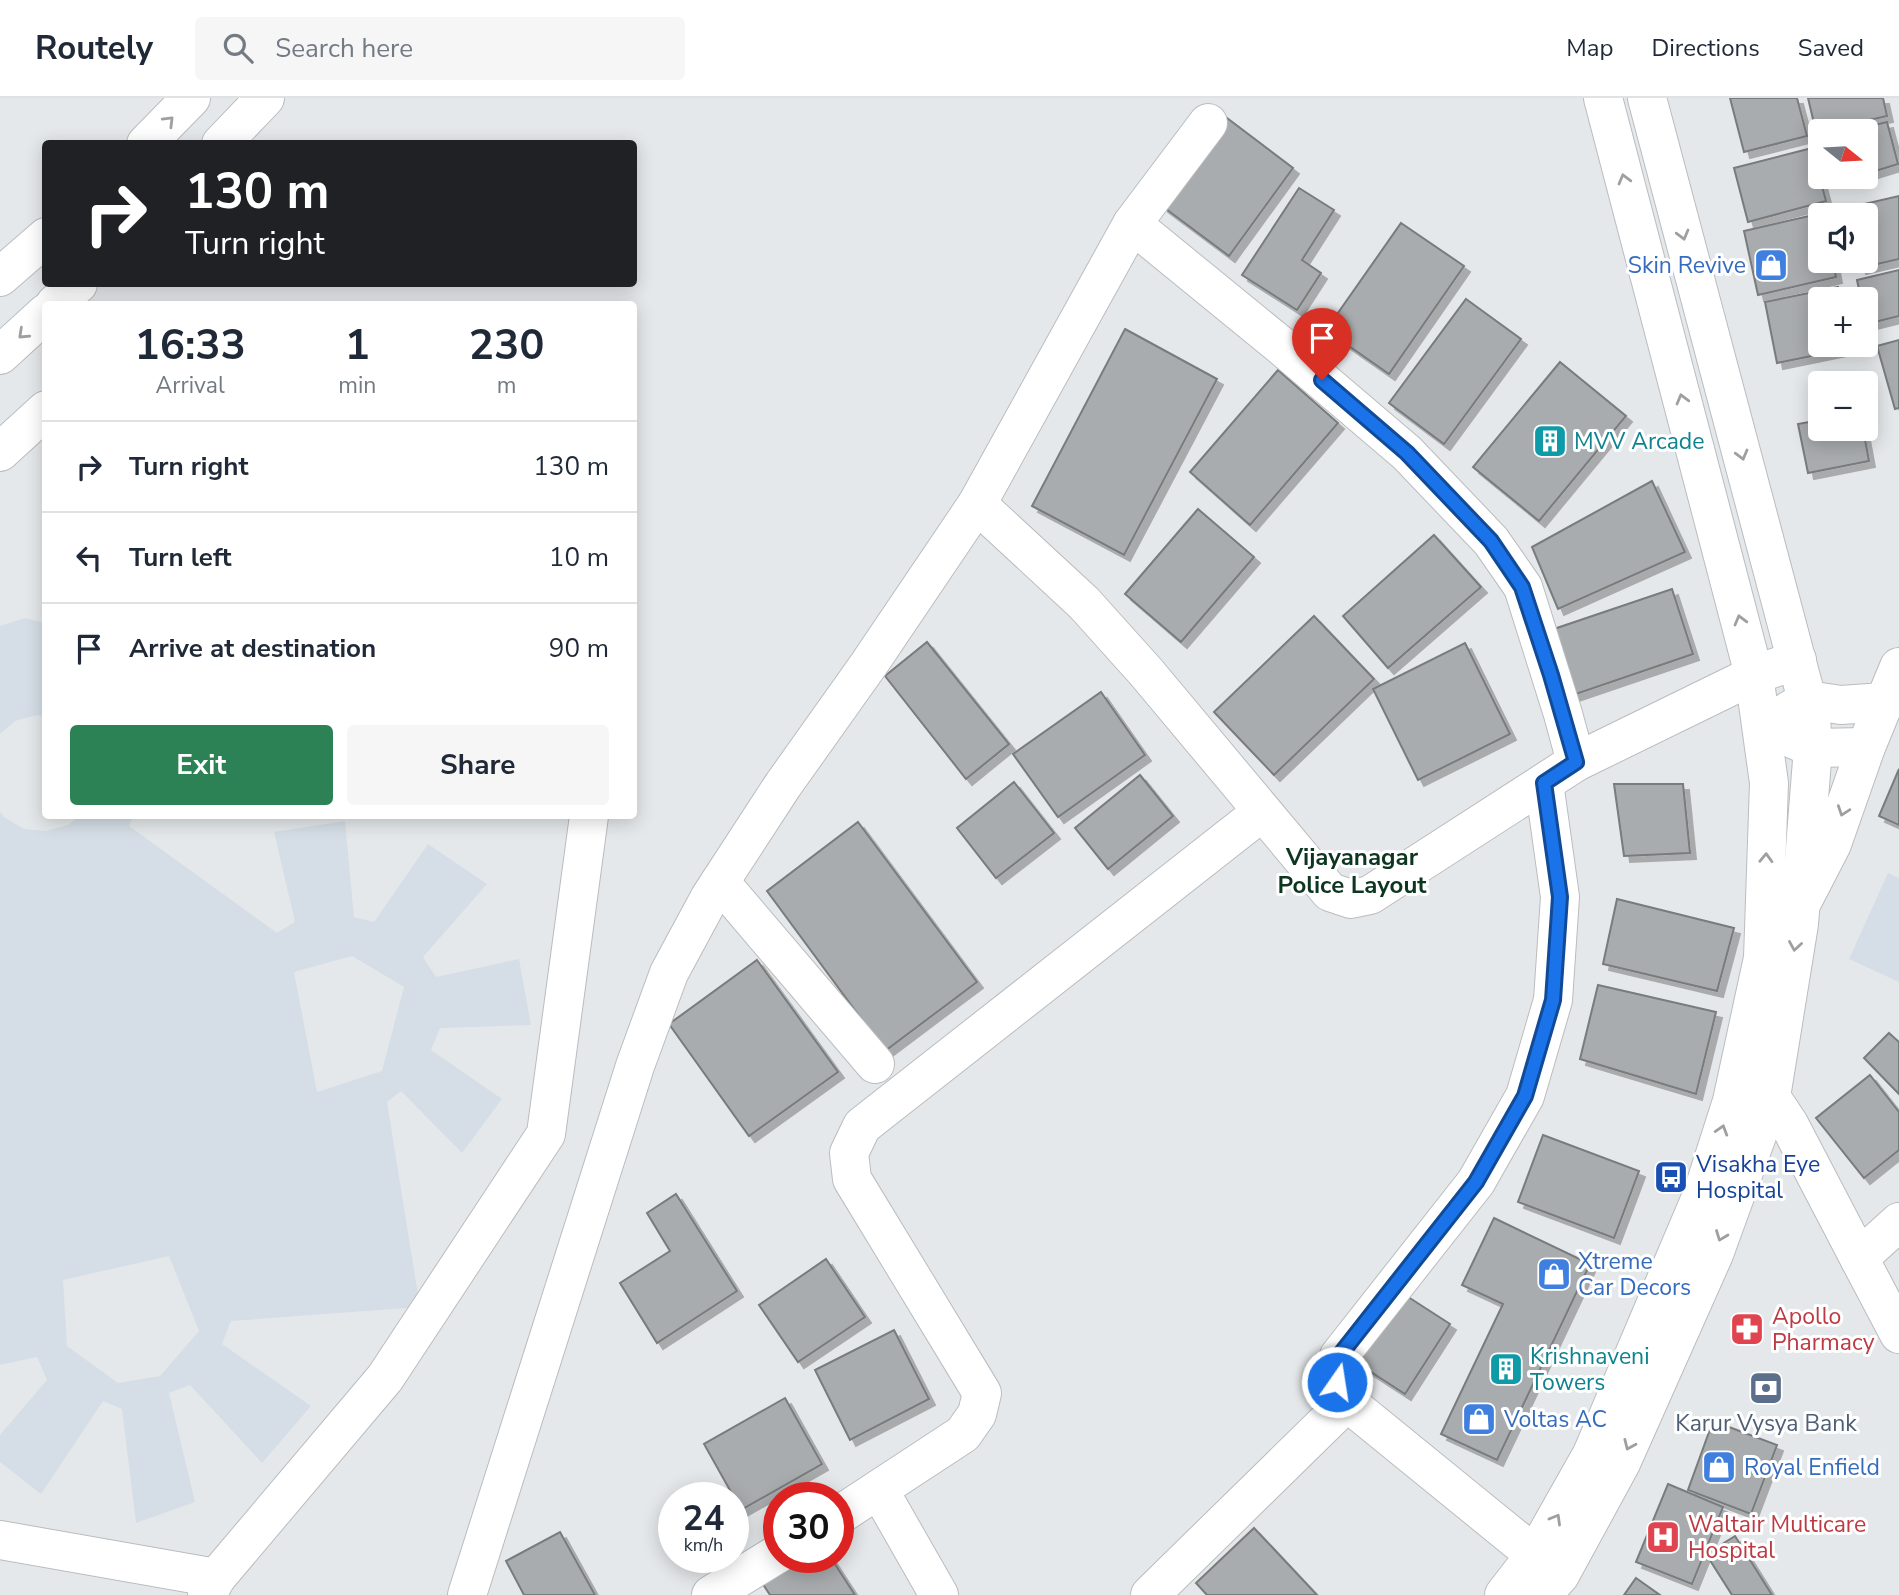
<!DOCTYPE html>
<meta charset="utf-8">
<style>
body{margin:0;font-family:"Nunito Sans",sans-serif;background:#f6f6f7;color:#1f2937;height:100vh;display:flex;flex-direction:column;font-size:26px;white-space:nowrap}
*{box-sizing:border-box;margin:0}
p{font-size:23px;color:#747a83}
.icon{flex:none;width:38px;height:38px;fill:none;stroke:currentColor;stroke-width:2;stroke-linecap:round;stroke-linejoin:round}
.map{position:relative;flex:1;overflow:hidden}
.drawer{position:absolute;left:42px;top:203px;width:595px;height:518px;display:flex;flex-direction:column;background:#fff;border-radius:7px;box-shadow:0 4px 18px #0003}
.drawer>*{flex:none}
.top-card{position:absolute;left:42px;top:42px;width:595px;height:147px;border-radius:7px;box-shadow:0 4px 18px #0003;background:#202124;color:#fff;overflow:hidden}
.needle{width:46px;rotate:108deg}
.tools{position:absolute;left:1808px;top:21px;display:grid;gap:14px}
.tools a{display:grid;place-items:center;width:70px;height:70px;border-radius:7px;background:#fff;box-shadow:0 4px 18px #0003;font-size:35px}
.speed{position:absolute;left:658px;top:1384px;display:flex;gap:14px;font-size:35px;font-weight:700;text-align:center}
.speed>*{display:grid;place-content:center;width:91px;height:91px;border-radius:50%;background:#fff;box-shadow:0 4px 18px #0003;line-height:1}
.speed small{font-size:18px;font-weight:400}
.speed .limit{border:10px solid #d22;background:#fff;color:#111}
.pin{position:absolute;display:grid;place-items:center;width:60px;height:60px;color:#fff;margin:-72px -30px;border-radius:50% 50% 50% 0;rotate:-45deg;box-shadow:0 0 7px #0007}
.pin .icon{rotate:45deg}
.me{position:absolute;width:77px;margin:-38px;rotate:13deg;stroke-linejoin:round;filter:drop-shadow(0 0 5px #0008)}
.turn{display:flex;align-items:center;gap:24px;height:147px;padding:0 28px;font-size:32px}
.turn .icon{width:91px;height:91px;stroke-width:2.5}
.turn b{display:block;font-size:49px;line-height:60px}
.eta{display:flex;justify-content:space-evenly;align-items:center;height:119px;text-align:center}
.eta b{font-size:42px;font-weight:700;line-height:49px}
.cta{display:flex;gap:14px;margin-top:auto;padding:14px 28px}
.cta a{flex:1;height:80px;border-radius:7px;background:#2d8255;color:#fff;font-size:28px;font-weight:700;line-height:80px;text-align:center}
.cta a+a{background:#f6f6f7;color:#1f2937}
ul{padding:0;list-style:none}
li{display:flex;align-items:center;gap:21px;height:91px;padding:0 28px;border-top:2px solid #e0e1e3}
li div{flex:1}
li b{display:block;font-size:26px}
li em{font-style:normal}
header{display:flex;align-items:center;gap:42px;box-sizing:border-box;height:98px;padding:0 35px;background:#fff;border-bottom:2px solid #e0e1e3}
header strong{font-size:33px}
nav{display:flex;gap:38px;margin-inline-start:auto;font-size:24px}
.search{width:490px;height:63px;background:#f6f6f7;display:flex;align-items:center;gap:18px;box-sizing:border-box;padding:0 24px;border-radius:7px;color:#747a83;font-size:26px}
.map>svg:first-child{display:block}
.built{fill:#d5dee6;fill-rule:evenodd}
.building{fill:#a9acae;stroke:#787b7c;stroke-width:2;filter:url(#shadow)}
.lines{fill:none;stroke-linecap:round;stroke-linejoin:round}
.minor-casing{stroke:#babcbe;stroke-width:40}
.major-casing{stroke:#babcbe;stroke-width:40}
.minor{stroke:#fff;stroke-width:38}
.major{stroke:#fff;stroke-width:38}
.oneway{stroke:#9f9fa0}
.route-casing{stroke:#114b97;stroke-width:18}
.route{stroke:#1a73e8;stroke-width:12}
.labels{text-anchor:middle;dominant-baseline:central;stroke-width:6;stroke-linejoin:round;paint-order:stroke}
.shop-label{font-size:23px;fill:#366cbe;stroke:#fff;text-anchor:start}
.culture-label{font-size:23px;fill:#0d838f;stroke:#fff;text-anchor:start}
.transit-label{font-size:23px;fill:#164399;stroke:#fff;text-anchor:start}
.health-label{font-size:23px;fill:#be3a42;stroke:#fff;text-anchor:start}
.service-label{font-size:23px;fill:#4e5e75;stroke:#fff}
.neighbourhood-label{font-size:24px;font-weight:bold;fill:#0d3620;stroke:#fff}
</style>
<header>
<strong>Routely</strong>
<div class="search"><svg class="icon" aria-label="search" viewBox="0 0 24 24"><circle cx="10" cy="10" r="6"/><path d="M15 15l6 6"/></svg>Search here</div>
<nav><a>Map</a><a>Directions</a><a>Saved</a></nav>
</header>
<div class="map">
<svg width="1899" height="1497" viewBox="0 0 1899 1497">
<defs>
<filter id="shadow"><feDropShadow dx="6" dy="6" stdDeviation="0" flood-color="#0004"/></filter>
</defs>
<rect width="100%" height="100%" fill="#e5e8ea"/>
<!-- built -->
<g class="built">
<path d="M25,520L45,525V618L37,617L15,623L0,636V528Z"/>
<path d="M0,714L4,719L24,731L46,733L68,727L79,718H133L129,728L277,835L295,824L274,734L345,723L354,819L374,824L428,746L487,786L423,859L436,879L519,861L531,927L440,930L431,952L502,1001L462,1055L401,993L387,1004L420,1209L231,1223L222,1246L311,1308L262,1365L190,1287L169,1295L195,1404L136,1425L122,1311L103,1303L41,1396L0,1364V1337L47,1282L37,1259L0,1267ZM352,858L404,889L382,973L317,994L294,874ZM169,1158L199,1233L160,1278L118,1285L67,1248L63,1182Z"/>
<path d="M1888,775L1899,780V884L1849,861Z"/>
</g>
<!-- building -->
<g class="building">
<path d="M1730,0H1797L1807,38L1744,54Z"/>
<path d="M1808,0H1883L1887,18L1816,34Z"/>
<path d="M1227,20L1293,70L1229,158L1162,108Z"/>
<path d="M1887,24L1898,66L1866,76V33H1850Z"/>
<path d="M1812,50L1826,103L1748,124L1734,70Z"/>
<path d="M1299,90L1334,112L1302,162L1321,175L1297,212L1242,177Z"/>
<path d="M1899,98V161L1860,170L1858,163H1866V117H1848L1847,110Z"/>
<path d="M1822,115L1820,163H1833L1836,179L1758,197L1744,133Z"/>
<path d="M1401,125L1464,168L1389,276L1326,232Z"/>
<path d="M1899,172V218L1867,226L1866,201H1861L1857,182Z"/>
<path d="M1838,189L1841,201H1820V247H1851V250L1777,265L1765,204Z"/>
<path d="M1466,201L1521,241L1444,346L1389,305Z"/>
<path d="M1125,231L1217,281L1124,457L1032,408Z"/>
<path d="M1899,242V310L1895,311L1877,248Z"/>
<path d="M1560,264L1626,318L1539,423L1473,369Z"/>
<path d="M1278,272L1338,325L1250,427L1190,374Z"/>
<path d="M1820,322V331H1863L1869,363L1808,375L1798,326Z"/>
<path d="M1652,383L1685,454L1558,511L1532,449Z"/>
<path d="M1198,411L1254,459L1181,544L1125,496Z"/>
<path d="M1434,437L1481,489L1388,570L1343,518Z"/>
<path d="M1672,491L1693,556L1573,597L1551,532Z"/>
<path d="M1314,518L1374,581L1274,677L1214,614Z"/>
<path d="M927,544L1009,646L966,681L885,578Z"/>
<path d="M1465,545L1510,636L1418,682L1373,591Z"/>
<path d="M1101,594L1145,657L1058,719L1013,656Z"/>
<path d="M1899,671V727L1879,718Z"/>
<path d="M1140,677L1173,718L1108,771L1075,730Z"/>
<path d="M1014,684L1054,735L996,780L957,730Z"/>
<path d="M1614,686H1683L1690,755L1624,758Z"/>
<path d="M858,724L977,884L885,953L767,793Z"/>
<path d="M1617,801L1734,830L1717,893L1603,866Z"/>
<path d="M757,862L838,974L749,1038L669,926Z"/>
<path d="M1598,887L1716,914L1696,996L1580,961Z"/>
<path d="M1889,935L1899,944V996L1864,960Z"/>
<path d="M1870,977L1899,1014V1052L1864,1080L1816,1020Z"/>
<path d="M1543,1037L1639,1073L1614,1140L1518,1104Z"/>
<path d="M676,1096L737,1193L657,1245L620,1185L670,1153L647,1115Z"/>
<path d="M1494,1120L1590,1166L1497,1362L1441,1336L1503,1206L1462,1187Z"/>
<path d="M826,1161L865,1219L798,1264L759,1207Z"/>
<path d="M1402,1195L1450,1226L1405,1296L1357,1265Z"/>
<path d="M894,1232L929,1301L850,1342L815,1272Z"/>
<path d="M785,1300L822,1366L741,1412L704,1346Z"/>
<path d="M1713,1323L1777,1347L1751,1416L1688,1392Z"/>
<path d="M1668,1386L1723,1409L1692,1486L1636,1464Z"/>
<path d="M1254,1430L1317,1497H1207L1196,1485Z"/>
<path d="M560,1434L595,1497H524L506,1463Z"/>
<path d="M1735,1438L1772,1497H1732L1706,1456Z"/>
<path d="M791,1460H831L855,1497H770L759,1480Z"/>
<path d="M1636,1480L1660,1497H1624Z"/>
</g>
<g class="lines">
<!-- minor casing -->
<g class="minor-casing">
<g id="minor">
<path d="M146,46L191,0"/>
<path d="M221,46L265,0"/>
<path d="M1132,126L1279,246L1407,355L1491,443L1523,489L1563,616L1576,664"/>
<path d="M0,179L46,139"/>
<path d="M55,206L78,186"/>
<path d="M0,257L46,215"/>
<path d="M0,354L46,312"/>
<path d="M977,406L1084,505L1146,574L1330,794L1351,801L1370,797L1576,664L1754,577L1797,562"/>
<path d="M1883,604L1841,607L1807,602L1763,628L1813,650L1866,649L1899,569"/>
<path d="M720,784L875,966"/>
<path d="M1800,808L1832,746L1866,649"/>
<path d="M1749,984L1771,999L1789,1026L1859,1160L1899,1124"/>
<path d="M1859,1160L1899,1236"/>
<path d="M879,1392L939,1497"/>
<path d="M838,1418L963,1336L977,1316L982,1295L852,1081L849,1055L862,1028L1262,714"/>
<path d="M0,1442L216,1480"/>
<path d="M1535,1457L1347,1304L1337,1284L1339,1258L1476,1084L1525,998L1553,902L1560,799L1544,685"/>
<path d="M207,1497L216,1480L385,1280L546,1036L589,718"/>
<path d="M467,1497L635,968L669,875L710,799L783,687L869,566L977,406L1132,126L1208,25"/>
<path d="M711,1497L779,1455"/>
<path d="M1150,1497L1347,1304"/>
</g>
</g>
<!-- major casing -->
<g class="major-casing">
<g id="major">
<path d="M1504,1497L1535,1457L1592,1356L1702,1097L1732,1003L1763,860L1769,685L1754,577L1603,0"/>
<path d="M1542,1497L1560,1477L1621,1365L1714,1156L1771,999L1799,826L1813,650L1811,620L1807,602L1647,0"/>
</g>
</g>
<!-- minor -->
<use href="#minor" class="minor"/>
<!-- major -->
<use href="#major" class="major"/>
</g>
<!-- one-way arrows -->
<defs><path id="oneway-chevron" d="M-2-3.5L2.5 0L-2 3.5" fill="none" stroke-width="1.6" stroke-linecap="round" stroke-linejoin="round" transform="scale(1.75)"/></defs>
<g class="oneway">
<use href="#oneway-chevron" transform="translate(169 23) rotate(-45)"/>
<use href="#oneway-chevron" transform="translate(1624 81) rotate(-105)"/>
<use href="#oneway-chevron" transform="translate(1683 137) rotate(75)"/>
<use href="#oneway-chevron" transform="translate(23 236) rotate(137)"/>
<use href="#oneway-chevron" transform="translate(1682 301) rotate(-105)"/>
<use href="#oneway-chevron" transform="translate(1742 357) rotate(75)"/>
<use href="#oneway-chevron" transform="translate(1740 522) rotate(-105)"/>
<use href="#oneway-chevron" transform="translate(1843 713) rotate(109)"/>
<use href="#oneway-chevron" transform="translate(1766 760) rotate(-88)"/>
<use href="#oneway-chevron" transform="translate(1795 848) rotate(99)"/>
<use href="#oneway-chevron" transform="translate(1722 1032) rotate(-73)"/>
<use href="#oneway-chevron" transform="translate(1721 1138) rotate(111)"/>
<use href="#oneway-chevron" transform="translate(1629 1347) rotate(114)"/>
<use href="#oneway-chevron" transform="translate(1556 1421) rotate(-60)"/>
</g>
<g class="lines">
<!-- route casing -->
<g class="route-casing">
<path id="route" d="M1322,282L1407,355L1491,443L1522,489L1551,577L1576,664L1544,685L1560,799L1553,902L1525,998L1476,1084L1339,1258L1337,1284"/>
</g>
<!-- route -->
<use href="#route" class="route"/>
</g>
<!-- icons -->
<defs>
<g id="shop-square" transform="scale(1.75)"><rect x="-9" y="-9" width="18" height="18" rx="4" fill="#3f7fe0" stroke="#fff"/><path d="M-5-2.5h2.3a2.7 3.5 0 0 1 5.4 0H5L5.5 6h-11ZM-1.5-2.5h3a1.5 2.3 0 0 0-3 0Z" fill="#fff"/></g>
<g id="building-square" transform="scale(1.75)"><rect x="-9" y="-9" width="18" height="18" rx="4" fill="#0f9aa8" stroke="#fff"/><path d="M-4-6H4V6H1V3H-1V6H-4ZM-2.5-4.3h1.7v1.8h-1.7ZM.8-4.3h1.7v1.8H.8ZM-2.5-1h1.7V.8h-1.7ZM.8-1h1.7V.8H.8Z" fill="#fff"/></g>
<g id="bus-square" transform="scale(1.75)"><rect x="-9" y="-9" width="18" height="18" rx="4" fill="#1a4fb4" stroke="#fff"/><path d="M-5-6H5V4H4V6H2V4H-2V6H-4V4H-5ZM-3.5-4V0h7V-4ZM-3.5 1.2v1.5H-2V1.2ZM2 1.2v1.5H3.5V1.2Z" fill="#fff"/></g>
<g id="pharmacy-square" transform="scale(1.75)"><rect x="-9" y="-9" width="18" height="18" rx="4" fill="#e0444e" stroke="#fff"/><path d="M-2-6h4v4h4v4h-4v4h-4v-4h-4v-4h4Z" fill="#fff"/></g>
<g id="bank-square" transform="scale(1.75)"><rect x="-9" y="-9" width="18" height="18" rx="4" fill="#5c6f8a" stroke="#fff"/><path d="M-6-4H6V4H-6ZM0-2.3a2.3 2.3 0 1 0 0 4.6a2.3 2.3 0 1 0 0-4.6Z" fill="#fff"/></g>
<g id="hospital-square" transform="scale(1.75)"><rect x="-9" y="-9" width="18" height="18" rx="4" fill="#e0444e" stroke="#fff"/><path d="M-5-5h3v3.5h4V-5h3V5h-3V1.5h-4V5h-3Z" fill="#fff"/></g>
</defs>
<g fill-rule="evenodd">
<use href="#shop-square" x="1771" y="167"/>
<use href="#building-square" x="1550" y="343"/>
<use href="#bus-square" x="1671" y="1079"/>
<use href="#shop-square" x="1554" y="1176"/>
<use href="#pharmacy-square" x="1747" y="1231"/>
<use href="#building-square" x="1506" y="1271"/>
<use href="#bank-square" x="1766" y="1290"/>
<use href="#shop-square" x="1479" y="1321"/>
<use href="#shop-square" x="1719" y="1369"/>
<use href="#hospital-square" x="1663" y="1439"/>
</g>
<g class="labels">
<!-- shop labels -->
<g class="shop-label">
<text x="1746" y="167" text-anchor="end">Skin Revive</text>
<text x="1578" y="1163">Xtreme<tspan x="1578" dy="26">Car Decors</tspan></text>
<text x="1504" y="1321">Voltas AC</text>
<text x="1744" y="1369">Royal Enfield</text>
</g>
<!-- culture labels -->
<g class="culture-label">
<text x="1574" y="343">MVV Arcade</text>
<text x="1530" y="1258">Krishnaveni<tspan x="1530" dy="26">Towers</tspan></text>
</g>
<!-- transit labels -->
<g class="transit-label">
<text x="1696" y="1066">Visakha Eye<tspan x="1696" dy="26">Hospital</tspan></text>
</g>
<!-- health labels -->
<g class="health-label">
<text x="1772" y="1218">Apollo<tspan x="1772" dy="26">Pharmacy</tspan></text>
<text x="1688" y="1426">Waltair Multicare<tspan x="1688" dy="26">Hospital</tspan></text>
</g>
<!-- service labels -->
<g class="service-label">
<text x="1766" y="1325">Karur Vysya Bank</text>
</g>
<!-- neighbourhood labels -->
<g class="neighbourhood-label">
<text x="1352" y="759">Vijayanagar<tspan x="1352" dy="28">Police Layout</tspan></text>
</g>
</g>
</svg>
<div class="tools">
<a><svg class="needle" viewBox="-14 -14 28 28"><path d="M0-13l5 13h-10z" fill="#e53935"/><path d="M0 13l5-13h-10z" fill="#747a83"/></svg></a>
<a><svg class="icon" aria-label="sound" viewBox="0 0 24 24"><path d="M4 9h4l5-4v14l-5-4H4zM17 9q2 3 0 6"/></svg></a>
<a>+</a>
<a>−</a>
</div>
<div class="speed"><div>24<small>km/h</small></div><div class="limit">30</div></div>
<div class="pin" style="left:1322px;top:282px;background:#d93025"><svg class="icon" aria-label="arrive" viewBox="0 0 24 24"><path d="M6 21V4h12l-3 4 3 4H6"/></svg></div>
<svg class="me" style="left:1337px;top:1284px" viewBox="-20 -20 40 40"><circle r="17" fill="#1a73e8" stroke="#fff" stroke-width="3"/><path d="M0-11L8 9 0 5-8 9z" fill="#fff"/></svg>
<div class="top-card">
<div class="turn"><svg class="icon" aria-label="right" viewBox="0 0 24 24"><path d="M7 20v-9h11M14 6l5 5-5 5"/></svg><div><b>130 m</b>Turn right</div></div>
</div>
<section class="drawer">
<div class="eta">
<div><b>16:33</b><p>Arrival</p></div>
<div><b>1</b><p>min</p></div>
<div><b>230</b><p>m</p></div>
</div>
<ul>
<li><svg class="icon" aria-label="right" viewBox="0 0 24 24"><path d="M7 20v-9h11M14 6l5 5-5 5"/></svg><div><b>Turn right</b></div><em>130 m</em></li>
<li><svg class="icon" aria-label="left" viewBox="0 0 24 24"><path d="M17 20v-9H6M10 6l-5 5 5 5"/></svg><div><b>Turn left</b></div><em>10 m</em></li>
<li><svg class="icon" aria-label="arrive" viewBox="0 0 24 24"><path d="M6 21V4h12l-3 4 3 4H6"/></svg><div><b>Arrive at destination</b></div><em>90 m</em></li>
</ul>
<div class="cta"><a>Exit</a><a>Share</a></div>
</section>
</div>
